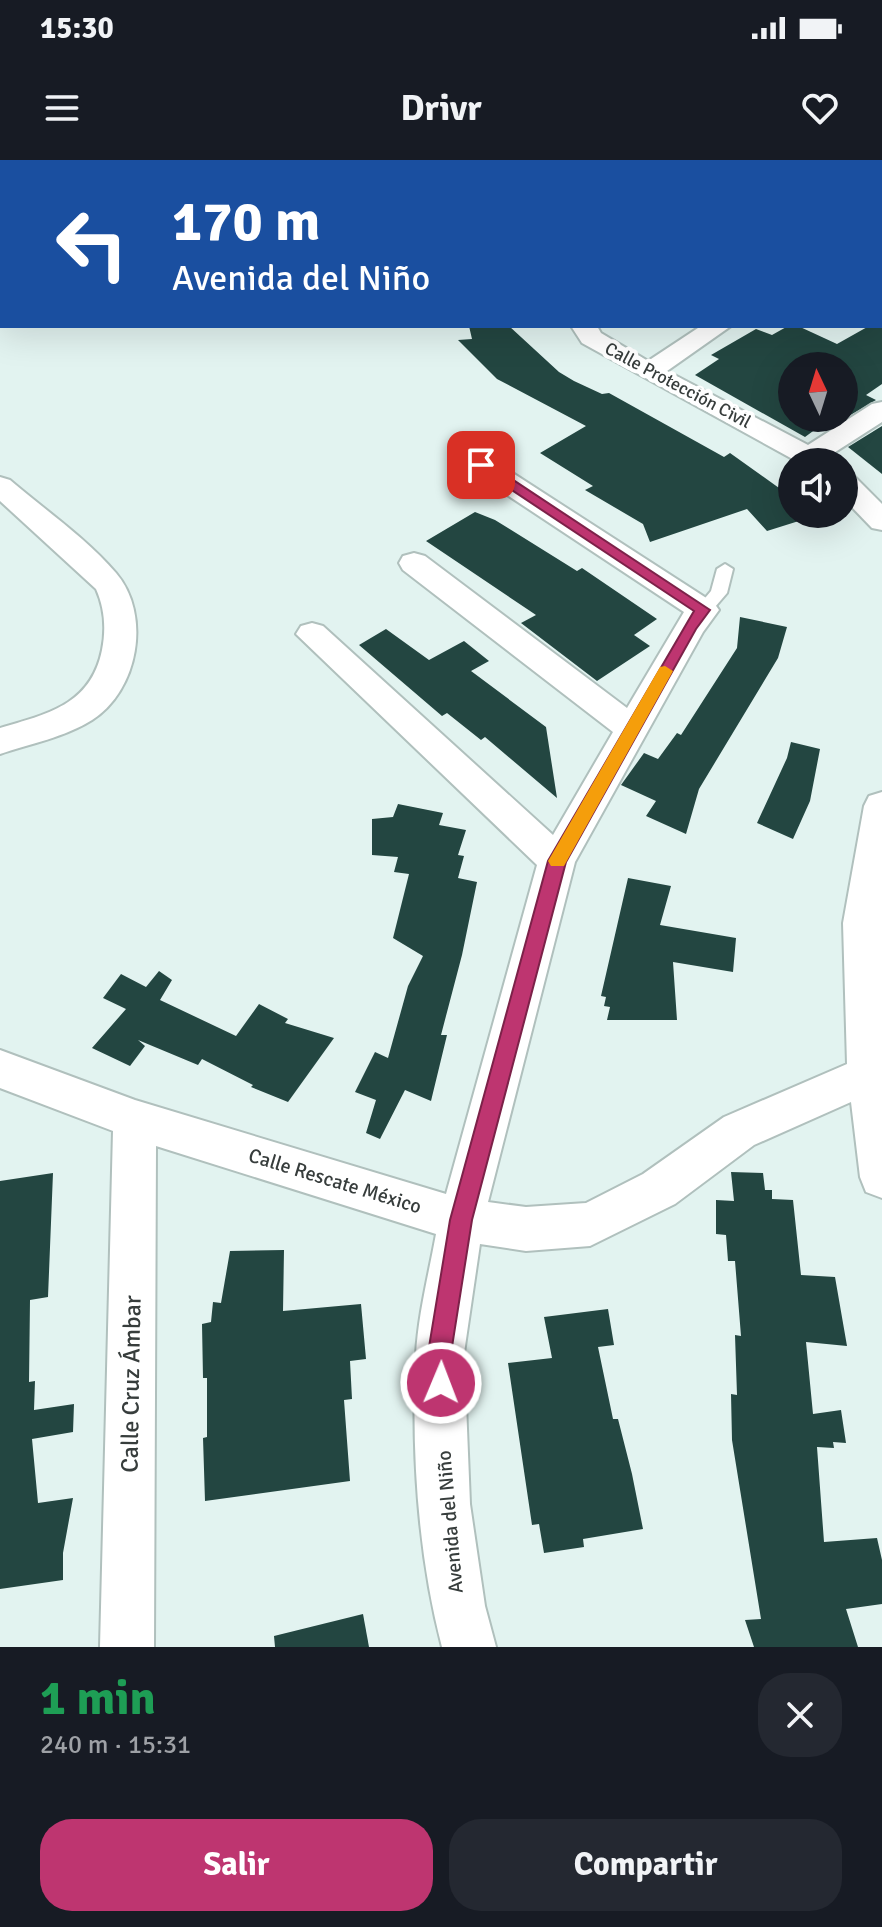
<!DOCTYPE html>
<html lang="es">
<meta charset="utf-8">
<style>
body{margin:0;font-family:Signika,sans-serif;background:#242831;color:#f1f3f6;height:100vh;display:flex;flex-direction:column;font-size:30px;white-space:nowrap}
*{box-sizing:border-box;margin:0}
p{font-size:26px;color:#9ea1a6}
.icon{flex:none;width:44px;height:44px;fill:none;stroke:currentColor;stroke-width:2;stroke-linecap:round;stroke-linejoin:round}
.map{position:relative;height:1487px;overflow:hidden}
.drawer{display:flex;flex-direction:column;background:#171b24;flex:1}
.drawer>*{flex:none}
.hud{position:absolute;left:0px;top:0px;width:882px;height:168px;box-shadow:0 8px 32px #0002;background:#1a4fa0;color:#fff;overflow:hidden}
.needle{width:52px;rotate:356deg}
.buttons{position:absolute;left:778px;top:192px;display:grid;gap:16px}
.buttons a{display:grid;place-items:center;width:80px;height:80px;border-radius:50%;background:#171b24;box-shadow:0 8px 32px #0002;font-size:40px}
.pin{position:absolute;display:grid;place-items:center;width:68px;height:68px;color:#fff;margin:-34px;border-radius:16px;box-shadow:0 4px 12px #0006}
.me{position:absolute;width:88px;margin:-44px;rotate:1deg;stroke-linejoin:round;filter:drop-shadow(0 0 6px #0008)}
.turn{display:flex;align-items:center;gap:28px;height:168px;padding:0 40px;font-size:36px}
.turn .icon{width:104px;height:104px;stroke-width:2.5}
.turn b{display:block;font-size:56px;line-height:68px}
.round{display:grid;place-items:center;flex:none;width:84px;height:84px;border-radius:32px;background:#242831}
.summary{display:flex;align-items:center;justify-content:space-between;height:136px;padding:0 40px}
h1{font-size:48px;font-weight:700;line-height:60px;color:#1e9e55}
.cta{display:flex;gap:16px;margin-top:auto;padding:16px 40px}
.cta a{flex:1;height:92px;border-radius:32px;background:#be3570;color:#fff;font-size:32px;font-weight:700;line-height:92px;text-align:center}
.cta a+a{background:#242831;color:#f1f3f6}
.status{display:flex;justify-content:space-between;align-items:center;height:56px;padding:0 40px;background:#171b24;direction:ltr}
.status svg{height:22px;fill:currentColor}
header{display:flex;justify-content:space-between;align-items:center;height:104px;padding:0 40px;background:#171b24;font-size:36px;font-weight:700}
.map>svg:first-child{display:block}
.building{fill:#234641;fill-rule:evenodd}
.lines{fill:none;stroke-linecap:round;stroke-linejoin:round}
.lane-casing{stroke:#b0c0bd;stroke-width:4}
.street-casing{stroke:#b0c0bd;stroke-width:4}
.lane{fill:#fff;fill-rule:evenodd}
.street{fill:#fff;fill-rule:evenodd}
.route{fill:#be3570;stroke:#7c2249;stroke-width:2}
.slow{fill:#f59e0b}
.labels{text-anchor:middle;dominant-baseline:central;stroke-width:8;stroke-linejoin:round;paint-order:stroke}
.far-street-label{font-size:18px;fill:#373d3c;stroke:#fff}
.street-label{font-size:20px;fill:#373d3c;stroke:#fff}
.near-street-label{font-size:24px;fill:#373d3c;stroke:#fff}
</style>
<div class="status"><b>15:30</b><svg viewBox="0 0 49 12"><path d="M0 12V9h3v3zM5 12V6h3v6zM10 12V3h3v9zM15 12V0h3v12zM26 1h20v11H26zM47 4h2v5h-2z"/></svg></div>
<header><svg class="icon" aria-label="menu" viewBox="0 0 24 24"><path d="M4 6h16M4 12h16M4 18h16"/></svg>Drivr<svg class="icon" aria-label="heart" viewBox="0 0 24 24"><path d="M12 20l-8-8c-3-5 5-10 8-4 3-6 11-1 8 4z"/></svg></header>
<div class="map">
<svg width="882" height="1487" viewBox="0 0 882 1487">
<rect width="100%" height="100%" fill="#e2f3f0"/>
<!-- building -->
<g class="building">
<path d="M882,159V224L866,235L876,240L825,270L820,266L805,277L695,215L719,199L711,195L756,169L772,175L788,166H798L837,184L869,166H880ZM792,206H844V258H792Z"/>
<path d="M469,166H509L559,212L574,221L602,234L609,233L724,297L730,293L786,333L779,336L792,343V354H809L800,357L802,360L767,371L747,349L650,382L643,364L585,330L593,326L540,293L586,266L497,219L458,180L472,179Z"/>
<path d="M882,266V314L848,287Z"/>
<path d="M475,352L495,360L577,411L582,408L657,459L634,475L650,486L597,521L521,463L536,455L426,381Z"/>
<path d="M740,457L787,467L778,498L699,629L686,674L646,656L656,641L621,625L644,593L658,599L677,573L681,575L737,488Z"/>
<path d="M386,469L429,500L464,481L489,501L471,511L546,567L557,638L485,577L481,580L447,553L442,556L359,485Z"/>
<path d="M791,582L820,589L810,641L793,679L757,663L787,598Z"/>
<path d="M398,644L443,653L439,665L466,670L458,695L464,696L458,718L477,722L462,795L441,875H447L431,941L405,930L380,979L366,973L376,940L355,932L375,892L388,898L408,826L423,796L393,778L409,714L394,712L398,697L372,695V659L393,657Z"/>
<path d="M628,718L671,726L660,765L736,778L733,812L673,802L677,860H607L610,847L604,846L606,837L601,836Z"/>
<path d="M159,811L172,820L160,840L236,876L259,844L288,859L285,863L334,878L288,942L251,927L253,925L202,899L198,905L138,880L145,886L130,906L92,888L126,849L103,838L121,814L146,827Z"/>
<path d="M731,1012L763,1013L765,1030H772V1039L793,1040L801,1115L835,1117L847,1186L806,1182L813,1254L841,1250L846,1283L833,1282L834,1288L817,1287L824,1382L877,1378L882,1400V1444L846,1449L858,1487H754L745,1460L761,1459L732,1280L731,1234L737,1235L735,1175L741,1176L735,1101H728L726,1075L716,1074V1040L734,1041Z"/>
<path d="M53,1013L48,1137L30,1140L29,1222L35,1221L34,1250L74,1244L73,1272L32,1279L38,1343L73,1338L63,1393V1420L0,1429V1021Z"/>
<path d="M284,1090L283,1151L361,1144L366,1199L350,1201L352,1239L344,1240L350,1321L205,1341L203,1278L207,1277V1218H203L202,1164L211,1162L213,1142L221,1143L230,1091Z"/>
<path d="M608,1149L614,1185L598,1187L613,1259H618L632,1314L643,1369L583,1379L584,1387L544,1393L539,1364L532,1365L508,1203L552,1198L544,1157Z"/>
<path d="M363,1454L369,1487H275L274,1476Z"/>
</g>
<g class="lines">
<!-- lane casing -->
<g class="lane-casing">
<path id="lane" d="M725,404L733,409L727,433L709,454H697L695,450L711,431L717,409Z"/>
</g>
<!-- street casing -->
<g class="street-casing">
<g id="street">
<path d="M630,0H654L656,2H632Z"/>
<path d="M882,59V73L880,74V60Z"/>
<rect x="880" y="114" width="2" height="15"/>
<path d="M571,166H597L601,173L648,201L701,166H731L667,211L808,285L872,244L882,242V262L829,296L833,302H798L582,183Z"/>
<path d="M481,297L491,299L714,443L719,450L703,472L575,702L488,1042L526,1047L586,1043L643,1014L724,957L847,904L843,763L864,646L869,636L882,632V1038L866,1032L860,1017L851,942L754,985L675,1044L590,1086L526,1091L480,1084L464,1193L470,1344L485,1446L496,1487H442C418,1396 411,1289 416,1195C418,1155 429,1113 436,1074L156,986L154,1487H100L113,971L0,928V890L135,940L446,1034L537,705L296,474L301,466L312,463L323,466L553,675L613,572L403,410L399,403L403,396L414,393L425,396L627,548L684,452L471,311L467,305L471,299Z"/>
<path d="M844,313L854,316L882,344V370L872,368L844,339Z"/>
<path d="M0,317L10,320C45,350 86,378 116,413C152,455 138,531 92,560C65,577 30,584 0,594V568C47,554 91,545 102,490C106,470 105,449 96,429L0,341Z"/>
</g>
</g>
<!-- lane -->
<use href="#lane" class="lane"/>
<!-- street -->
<use href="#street" class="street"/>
</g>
<!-- route -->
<path class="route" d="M477,302H486L710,450L696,469L566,702L472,1060L451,1193L452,1223L449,1231L441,1235L432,1231L429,1223L428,1193L450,1060L548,701L694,451L477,307Z"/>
<!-- slow -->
<path class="slow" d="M665,506L673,511L564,706H551L548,701L551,696L660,507Z"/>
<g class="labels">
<!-- far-street labels -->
<g class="far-street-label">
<text transform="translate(678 225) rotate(28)">Calle Protección Civil</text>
</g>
<!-- street labels -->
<g class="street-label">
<text transform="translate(335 1021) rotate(17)">Calle Rescate México</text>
<text transform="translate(450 1362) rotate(-95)">Avenida del Niño</text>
</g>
<!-- near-street labels -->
<g class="near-street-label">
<text transform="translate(131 1224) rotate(-89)">Calle Cruz Ámbar</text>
</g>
</g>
</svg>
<div class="buttons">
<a><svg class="needle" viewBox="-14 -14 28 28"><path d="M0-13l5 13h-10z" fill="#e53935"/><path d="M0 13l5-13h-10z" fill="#9ea1a6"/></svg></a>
<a><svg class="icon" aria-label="sound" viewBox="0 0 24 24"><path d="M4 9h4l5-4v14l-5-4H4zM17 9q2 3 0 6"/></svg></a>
</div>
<div class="pin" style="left:481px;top:305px;background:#d93025"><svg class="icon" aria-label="arrive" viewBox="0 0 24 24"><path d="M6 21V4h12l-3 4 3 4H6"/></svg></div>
<svg class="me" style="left:441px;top:1223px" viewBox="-20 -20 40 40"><circle r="17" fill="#be3570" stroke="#fff" stroke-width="3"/><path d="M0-11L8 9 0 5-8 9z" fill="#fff"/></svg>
<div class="hud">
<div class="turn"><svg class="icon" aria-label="left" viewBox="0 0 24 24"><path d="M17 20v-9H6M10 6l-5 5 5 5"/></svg><div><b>170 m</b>Avenida del Niño</div></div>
</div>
</div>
<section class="drawer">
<div class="summary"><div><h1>1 min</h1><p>240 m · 15:31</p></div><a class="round"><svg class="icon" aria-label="close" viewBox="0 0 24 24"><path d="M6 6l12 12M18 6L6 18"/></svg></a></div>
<div class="cta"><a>Salir</a><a>Compartir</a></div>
</section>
